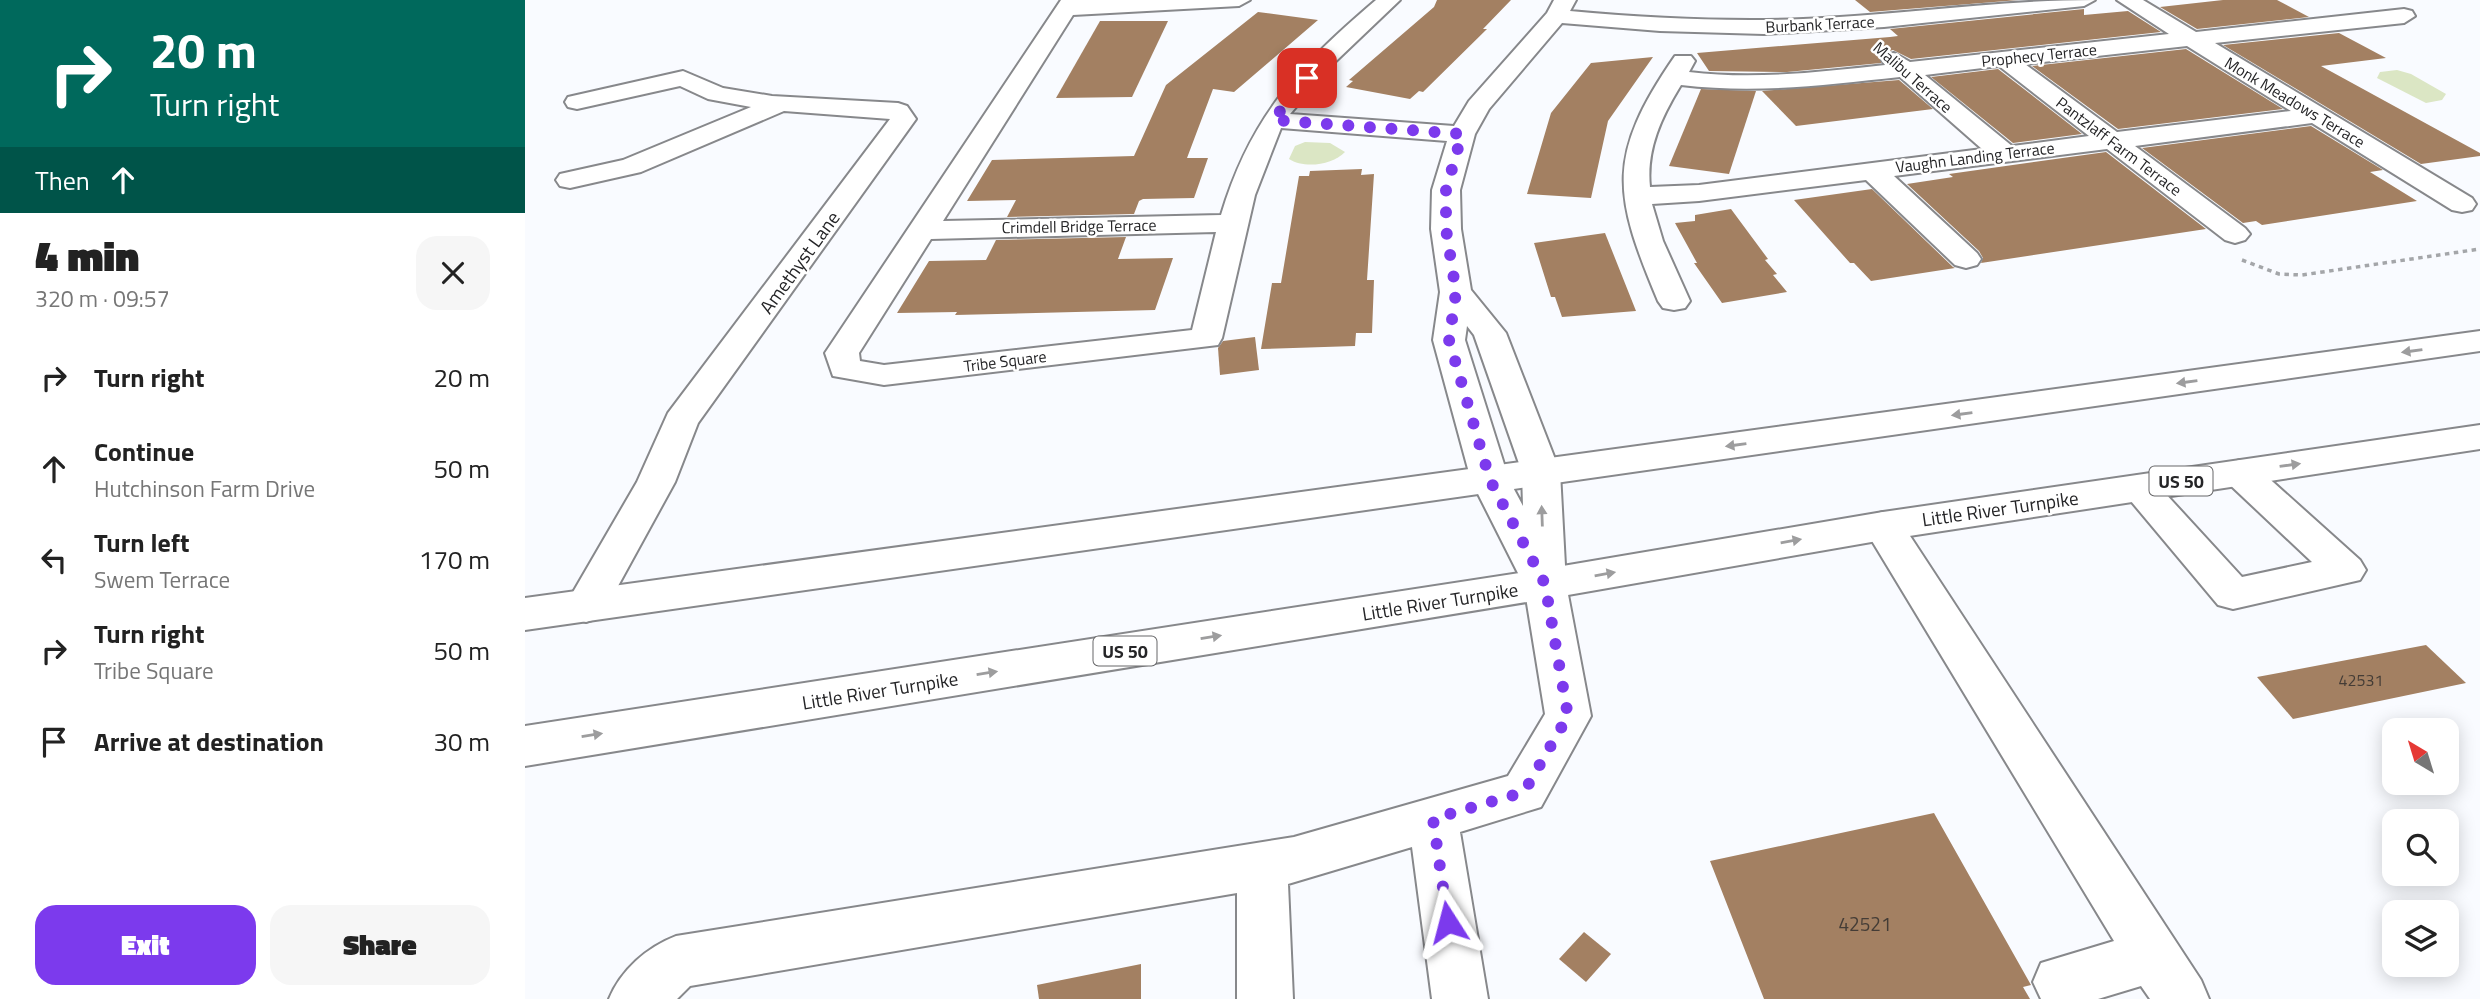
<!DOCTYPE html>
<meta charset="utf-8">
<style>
body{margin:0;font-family:"Titillium Web",sans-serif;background:#f6f6f6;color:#222;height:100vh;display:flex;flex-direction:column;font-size:26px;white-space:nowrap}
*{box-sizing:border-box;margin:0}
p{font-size:23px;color:#767676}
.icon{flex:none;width:38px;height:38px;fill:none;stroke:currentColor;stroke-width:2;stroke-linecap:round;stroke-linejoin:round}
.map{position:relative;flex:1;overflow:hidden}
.side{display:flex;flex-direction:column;background:#fff;width:525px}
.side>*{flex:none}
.top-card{background:#00695c;color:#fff;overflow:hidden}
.needle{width:46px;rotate:322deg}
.tools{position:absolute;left:1857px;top:718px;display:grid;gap:14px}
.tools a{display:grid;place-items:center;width:77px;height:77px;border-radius:14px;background:#fff;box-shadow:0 4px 18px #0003;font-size:35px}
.pin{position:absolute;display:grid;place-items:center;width:60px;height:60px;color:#fff;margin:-30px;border-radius:14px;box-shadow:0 4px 10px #0006}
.me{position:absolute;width:77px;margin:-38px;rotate:351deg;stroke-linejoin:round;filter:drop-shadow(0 0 5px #0008)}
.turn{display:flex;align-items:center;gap:24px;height:147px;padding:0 35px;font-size:32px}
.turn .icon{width:91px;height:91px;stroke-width:2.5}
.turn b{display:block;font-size:49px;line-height:60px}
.then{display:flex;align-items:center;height:66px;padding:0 35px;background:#0003;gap:14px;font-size:26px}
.round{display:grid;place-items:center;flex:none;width:74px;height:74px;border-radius:21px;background:#f6f6f6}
.summary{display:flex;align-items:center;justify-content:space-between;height:119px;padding:0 35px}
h1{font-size:42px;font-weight:800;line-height:52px}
.cta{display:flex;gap:14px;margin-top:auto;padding:14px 35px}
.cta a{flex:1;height:80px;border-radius:21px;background:#7c3aed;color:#fff;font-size:28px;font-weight:800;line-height:80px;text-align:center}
.cta a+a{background:#f6f6f6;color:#222}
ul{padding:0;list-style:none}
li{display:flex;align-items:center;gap:21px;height:91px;padding:0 35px}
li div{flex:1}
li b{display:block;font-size:26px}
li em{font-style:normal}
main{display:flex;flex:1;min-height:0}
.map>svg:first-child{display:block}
.green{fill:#dbe6c4}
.building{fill:#a38062}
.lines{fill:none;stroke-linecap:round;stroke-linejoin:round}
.minor-casing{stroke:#87888b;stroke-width:4}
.highway-casing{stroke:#87888b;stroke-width:4}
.path{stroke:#a4a6a9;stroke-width:3.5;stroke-dasharray:4.5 4.5;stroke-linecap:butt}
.minor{fill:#fff;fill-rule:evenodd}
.highway{fill:#fff;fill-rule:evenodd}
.oneway{fill:#9d9d9e}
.route{stroke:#7c3aed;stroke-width:12;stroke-dasharray:0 21.6}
.labels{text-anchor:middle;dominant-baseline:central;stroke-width:5;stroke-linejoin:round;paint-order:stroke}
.far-street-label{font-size:16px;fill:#252527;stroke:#fff}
.number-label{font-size:16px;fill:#443c36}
.shield{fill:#fff;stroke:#666668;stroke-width:2}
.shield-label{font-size:18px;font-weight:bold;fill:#252527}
.street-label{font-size:19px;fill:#252527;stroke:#fff}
.near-number-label{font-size:19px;fill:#443c36}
</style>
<main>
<section class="side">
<div class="top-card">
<div class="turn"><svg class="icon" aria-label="right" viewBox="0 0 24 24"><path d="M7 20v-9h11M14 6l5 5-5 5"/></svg><div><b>20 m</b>Turn right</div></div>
<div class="then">Then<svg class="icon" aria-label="ahead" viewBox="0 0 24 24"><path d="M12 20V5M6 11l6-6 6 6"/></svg></div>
</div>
<div class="summary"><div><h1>4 min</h1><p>320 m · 09:57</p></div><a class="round"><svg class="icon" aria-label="close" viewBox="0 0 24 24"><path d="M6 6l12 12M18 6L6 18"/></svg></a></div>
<ul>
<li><svg class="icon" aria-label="right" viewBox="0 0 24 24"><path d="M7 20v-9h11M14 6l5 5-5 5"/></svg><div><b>Turn right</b></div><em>20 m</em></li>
<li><svg class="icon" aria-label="ahead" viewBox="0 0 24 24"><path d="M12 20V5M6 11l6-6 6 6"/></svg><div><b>Continue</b><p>Hutchinson Farm Drive</p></div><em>50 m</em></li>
<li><svg class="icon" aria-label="left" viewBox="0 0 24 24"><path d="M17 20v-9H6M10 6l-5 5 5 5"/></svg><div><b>Turn left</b><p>Swem Terrace</p></div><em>170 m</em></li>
<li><svg class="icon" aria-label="right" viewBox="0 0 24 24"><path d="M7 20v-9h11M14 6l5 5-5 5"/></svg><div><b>Turn right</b><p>Tribe Square</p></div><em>50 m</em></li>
<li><svg class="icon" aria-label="arrive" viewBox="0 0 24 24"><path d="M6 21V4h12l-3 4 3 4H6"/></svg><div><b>Arrive at destination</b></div><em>30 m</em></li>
</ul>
<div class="cta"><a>Exit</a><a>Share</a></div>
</section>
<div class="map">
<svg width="1955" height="999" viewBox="0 0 1955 999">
<rect width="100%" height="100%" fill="#f9fbff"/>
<!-- green -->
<g class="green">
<path d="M1872,70L1886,74L1921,94L1917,100L1901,103L1852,78L1855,72Z"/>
<path d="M780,142L805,143L820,152C808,165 779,169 764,159L770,146Z"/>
</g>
<!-- building -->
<g class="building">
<path d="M912,0H986L958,29H962L898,92L894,91L885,99L821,87L828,81L824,80L909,7Z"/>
<path d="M1330,0H1494L1345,12Z"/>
<path d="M1698,0H1752L1784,17L1672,29L1635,7Z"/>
<path d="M1559,9V15L1603,11L1636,32L1386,59L1368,50L1359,53L1356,63L1262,72L1184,71L1172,53L1365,37L1373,36L1365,29Z"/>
<path d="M733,12L793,20L709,92L688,89L662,158H683L669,198L618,199L614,201L609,214L482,217L491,200L442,201L467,160L609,156L641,85Z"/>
<path d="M575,21H643L607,97L531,98Z"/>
<path d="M1814,33L1861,58L1796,66L1955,153V156L1896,164L1698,45Z"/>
<path d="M1661,49L1758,109L1593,129L1507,66Z"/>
<path d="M1128,57L1083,121L1066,198L1002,194L1026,113L1066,63Z"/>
<path d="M1473,69L1557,134L1488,143L1406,77Z"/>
<path d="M1374,80L1408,109L1271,126L1237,91Z"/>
<path d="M1176,89L1231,91L1204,174L1144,166Z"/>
<path d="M1786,126L1858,170L1845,172L1892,201L1737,225L1731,221L1718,223L1617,148Z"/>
<path d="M1581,152L1681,229L1456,263L1458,258L1454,251L1382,184L1428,177L1424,174Z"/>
<path d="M837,169L836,175L849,174L842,280H849L847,333H831L830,346L736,349L747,283H756L774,176H784L785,171Z"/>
<path d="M1347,189L1428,267L1430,268L1346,281L1329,263H1325L1269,200Z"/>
<path d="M1206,209L1243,259L1240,260L1252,274L1248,275L1262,292L1197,303L1169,263H1172L1150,223L1170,221V215Z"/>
<path d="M1080,233L1111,311L1037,317L1030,297H1026L1009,243Z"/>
<path d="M601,237L593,259L648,258L630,310L430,315L432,312L372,313L404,261L461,260L471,240Z"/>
<path d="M730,337L734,370L695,375L693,348L698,341Z"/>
<path d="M1901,645L1941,683L1768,719L1732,677Z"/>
<path d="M1409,813L1506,985L1498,987L1505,999H1239L1185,861Z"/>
<path d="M1059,932L1086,954L1061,982L1034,959Z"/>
<path d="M616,964V999H514L512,985Z"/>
</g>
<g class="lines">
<!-- minor casing -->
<g class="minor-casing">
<g id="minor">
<path d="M536,0H725L714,6L548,15L418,221L696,215C726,115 774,66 851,0H875L811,61L765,114L929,126L944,101L1022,13L1029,0H1051L1045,11C1122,18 1200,22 1278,19C1376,15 1472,0 1570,0L1559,6L1359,27L1239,34L1135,31L1037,23L964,109L950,134L935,190L936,229L946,290L981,333L1035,472L1041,584L1066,716L1016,807L935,832L963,999H907L887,847L763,884L768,999H712V893L165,986L152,999H84C96,970 122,947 151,936L769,837L983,776L1020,714L999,585L946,480L908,340L915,292L906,229L907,190L922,141L756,128L730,195L697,338L693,345L359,385L308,376L300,353ZM691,232L667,330L359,365L335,361L334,353L406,239ZM942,326L949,335L997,472L998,506L984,480L940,340Z"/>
<path d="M1592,0H1618L1671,32L1879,9L1887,11L1890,16L1879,23L1690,43L1947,198L1951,204L1947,210L1937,212L1927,210L1787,123L1610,146L1720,228L1725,234L1720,240L1710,243L1700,240L1582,149L1369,176L1452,253L1456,259L1452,265L1441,268L1430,265L1341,180L1174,201L1127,204L1138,241L1165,301L1160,308L1149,310L1138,308L1133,301C1088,194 1081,156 1150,56H1166L1170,61L1164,72C1230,80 1294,72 1360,65L1357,60L1361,55L1369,53L1385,62L1644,34ZM1662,46L1766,111L1592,132L1500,64ZM1474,66L1564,136L1487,146L1400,75ZM1375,77L1457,149L1174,185L1125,187C1121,149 1137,116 1156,85C1232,94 1299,85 1375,77Z"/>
<path d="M158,71L198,88L247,96L373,103L382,106L391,119L173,423L150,482L76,617L61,622L46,617L40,606L112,482L143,413L365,119L259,111L116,172L45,188L35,186L31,180L35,174L98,160L226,107L183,99L155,86L52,109L43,107L40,102L43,97Z"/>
<path d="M1715,460L1728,464L1835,560L1841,570L1835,580L1708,609L1693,605L1595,488L1601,479L1614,475L1627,479L1717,577L1787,562L1702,482L1696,473L1702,464Z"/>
<path d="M1358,512L1372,516L1676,980L1684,999H1625L1616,986L1573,999H1516L1508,982L1516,963L1589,941L1338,526L1344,516Z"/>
</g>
</g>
<!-- highway casing -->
<g class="highway-casing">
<g id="highway">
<path d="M1955,331V351L0,630V598Z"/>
<path d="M1955,425V449L1358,540L1020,599L0,766V726L1020,569L1358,512Z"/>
</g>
</g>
<!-- path -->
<path class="path" d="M1717,260L1754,274L1777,275L1955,249"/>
<!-- minor -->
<use href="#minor" class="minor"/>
<!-- highway -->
<use href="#highway" class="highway"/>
</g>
<!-- one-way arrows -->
<defs><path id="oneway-solid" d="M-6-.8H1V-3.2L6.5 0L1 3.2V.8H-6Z" transform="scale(1.75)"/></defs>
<g class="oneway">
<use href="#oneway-solid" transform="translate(1887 351) rotate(172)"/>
<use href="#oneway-solid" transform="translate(1662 382) rotate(172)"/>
<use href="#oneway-solid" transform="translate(1437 414) rotate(172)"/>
<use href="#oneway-solid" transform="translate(1211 445) rotate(172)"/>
<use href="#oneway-solid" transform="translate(1765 465) rotate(-8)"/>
<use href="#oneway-solid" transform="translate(1017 516) rotate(-92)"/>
<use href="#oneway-solid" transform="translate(1266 541) rotate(-10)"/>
<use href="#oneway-solid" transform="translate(1080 574) rotate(-10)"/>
<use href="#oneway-solid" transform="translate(686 637) rotate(-9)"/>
<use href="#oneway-solid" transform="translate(462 673) rotate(-9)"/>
<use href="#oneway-solid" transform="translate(67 735) rotate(-9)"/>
</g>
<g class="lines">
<!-- route -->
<path class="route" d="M782,78L748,120L937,134L921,190V229L931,292L924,340L965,480L1020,584L1043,716L999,792L908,819L923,922"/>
</g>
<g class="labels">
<!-- far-street labels -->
<g class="far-street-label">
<text transform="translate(1295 24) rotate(-3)">Burbank Terrace</text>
<text transform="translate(1514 55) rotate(-6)">Prophecy Terrace</text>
<text transform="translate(1388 77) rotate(41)">Malibu Terrace</text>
<text transform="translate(1770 102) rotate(31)">Monk Meadows Terrace</text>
<text transform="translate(1594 146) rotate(37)">Pantzlaff Farm Terrace</text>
<text transform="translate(1450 157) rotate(-7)">Vaughn Landing Terrace</text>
<text transform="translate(554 226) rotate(-1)">Crimdell Bridge Terrace</text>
<text transform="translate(480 361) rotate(-7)">Tribe Square</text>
</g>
<!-- number labels -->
<g class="number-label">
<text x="1836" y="680">42531</text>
</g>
<!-- shield labels -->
<g class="shield">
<rect x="1624.5" y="466.5" width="63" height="29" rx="5"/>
<rect x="568.5" y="636.5" width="63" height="29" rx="5"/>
</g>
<g class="shield-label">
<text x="1656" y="481">US 50</text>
<text x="600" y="651">US 50</text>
</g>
<!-- street labels -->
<g class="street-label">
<text transform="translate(274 262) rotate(-54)">Amethyst Lane</text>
<text transform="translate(1475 508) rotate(-8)">Little River Turnpike</text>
<text transform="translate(915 601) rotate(-9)">Little River Turnpike</text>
<text transform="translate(355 690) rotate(-9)">Little River Turnpike</text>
</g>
<!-- near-number labels -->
<g class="near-number-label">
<text x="1340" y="923">42521</text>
</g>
</g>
</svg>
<div class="tools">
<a><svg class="needle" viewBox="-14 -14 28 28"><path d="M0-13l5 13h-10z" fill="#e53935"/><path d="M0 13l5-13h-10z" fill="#767676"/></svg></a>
<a><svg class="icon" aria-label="search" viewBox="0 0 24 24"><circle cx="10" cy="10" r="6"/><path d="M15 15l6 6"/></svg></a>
<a><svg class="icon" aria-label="layers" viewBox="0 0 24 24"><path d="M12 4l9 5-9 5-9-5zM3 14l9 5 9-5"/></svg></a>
</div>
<div class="pin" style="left:782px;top:78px;background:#d93025"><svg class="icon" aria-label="arrive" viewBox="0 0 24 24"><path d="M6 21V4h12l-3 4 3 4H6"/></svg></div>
<svg class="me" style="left:923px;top:922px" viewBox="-20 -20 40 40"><path d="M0-17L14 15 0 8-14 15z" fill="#7c3aed" stroke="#fff" stroke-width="4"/></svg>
</div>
</main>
